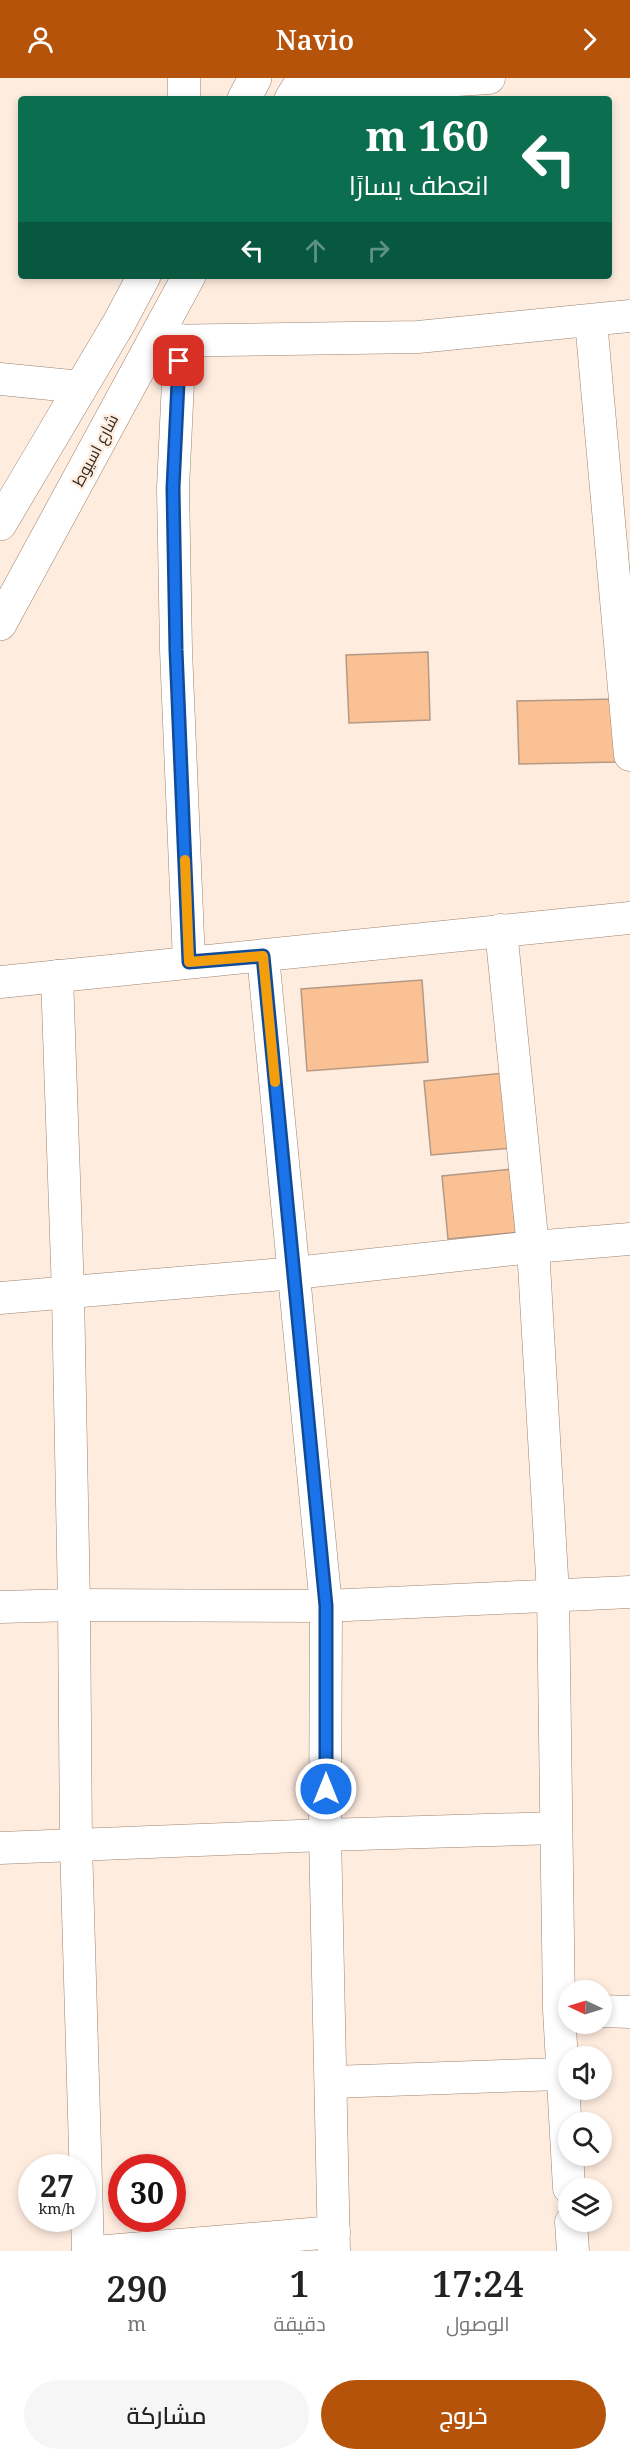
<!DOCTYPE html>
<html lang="ar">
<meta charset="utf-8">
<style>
body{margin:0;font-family:"Noto Serif",Cairo,serif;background:#f6f6f6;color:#222;direction:rtl;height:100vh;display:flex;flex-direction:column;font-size:22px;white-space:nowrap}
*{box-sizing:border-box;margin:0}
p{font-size:20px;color:#767676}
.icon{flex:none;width:33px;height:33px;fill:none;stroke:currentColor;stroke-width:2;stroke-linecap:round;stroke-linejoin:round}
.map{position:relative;height:2173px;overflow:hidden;direction:ltr}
.side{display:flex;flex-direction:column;background:#fff;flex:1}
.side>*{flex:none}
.guide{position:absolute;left:18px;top:18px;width:594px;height:183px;border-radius:6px;box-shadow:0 3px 9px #0003;direction:rtl;background:#0b6e4f;color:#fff;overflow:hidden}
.needle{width:39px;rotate:274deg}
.fabs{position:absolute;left:558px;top:1902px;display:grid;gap:12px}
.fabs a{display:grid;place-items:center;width:54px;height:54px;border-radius:50%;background:#fff;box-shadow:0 3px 9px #0003;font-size:30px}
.speed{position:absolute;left:18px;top:2076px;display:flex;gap:12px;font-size:30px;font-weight:700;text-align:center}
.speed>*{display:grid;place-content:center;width:78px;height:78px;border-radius:50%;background:#fff;box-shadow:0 3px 9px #0003;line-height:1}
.speed small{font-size:15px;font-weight:400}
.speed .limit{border:9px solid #d22;background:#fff;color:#111}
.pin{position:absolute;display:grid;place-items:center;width:51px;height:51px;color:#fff;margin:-26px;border-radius:12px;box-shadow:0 3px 9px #0006}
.me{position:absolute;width:66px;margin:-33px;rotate:0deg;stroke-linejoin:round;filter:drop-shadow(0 0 4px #0008)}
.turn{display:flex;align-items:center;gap:21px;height:126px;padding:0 24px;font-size:27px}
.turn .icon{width:78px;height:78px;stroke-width:2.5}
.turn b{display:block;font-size:42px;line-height:51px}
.lanes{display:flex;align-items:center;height:57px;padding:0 24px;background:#0003;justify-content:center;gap:30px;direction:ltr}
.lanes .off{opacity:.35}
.eta{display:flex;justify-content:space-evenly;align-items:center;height:102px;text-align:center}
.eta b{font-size:36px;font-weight:600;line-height:42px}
.cta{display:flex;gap:12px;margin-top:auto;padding:12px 24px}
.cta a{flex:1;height:69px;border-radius:36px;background:#b45309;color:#fff;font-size:24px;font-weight:600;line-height:69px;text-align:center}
.cta a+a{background:#f6f6f6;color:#222}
header{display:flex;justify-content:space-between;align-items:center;height:78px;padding:0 24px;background:#b45309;color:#fff;font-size:27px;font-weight:600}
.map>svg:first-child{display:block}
.building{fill:#f9c194;stroke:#b49985;stroke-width:1.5}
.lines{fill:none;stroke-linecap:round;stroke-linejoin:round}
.minor-casing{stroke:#9d836f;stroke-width:33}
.tertiary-casing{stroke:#9d836f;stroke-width:34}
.minor{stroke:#fff;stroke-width:32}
.tertiary{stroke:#fff;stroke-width:33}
.route-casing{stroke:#114b97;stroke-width:15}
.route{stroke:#1a73e8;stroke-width:10}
.slow{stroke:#f59e0b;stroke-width:10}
.labels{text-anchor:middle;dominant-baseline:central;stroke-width:5;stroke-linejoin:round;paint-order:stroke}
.street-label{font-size:16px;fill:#332820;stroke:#feecdf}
</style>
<header><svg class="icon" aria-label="forward" viewBox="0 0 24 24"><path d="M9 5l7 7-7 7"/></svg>Navio<svg class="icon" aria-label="person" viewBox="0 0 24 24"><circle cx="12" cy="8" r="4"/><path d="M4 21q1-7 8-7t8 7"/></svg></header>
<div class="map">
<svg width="630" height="2173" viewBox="0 0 630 2173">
<rect width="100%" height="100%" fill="#feecdf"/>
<!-- building -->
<g class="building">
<path d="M428,574L430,642L349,645L346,577Z"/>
<path d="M616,621L617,684L519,686L517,623Z"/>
<path d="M422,902L428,984L307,993L301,911Z"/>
<path d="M504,995L512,1070L431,1077L424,1003Z"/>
<path d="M513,1091L520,1154L448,1161L442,1098Z"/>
</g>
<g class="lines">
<!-- minor casing -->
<g class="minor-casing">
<g id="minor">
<path d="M184,0V21"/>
<path d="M297,12L489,0"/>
<path d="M591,243L630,677"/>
<path d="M180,262L173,410L176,572L189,884"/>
<path d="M158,263L418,259L630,238"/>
<path d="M0,301L81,309"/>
<path d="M501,852L533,1169L553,1516L559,1931L569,2110"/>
<path d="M263,878L326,1528L325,1757L334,2173"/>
<path d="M57,898L68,1215L74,1527L76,1766L88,2173"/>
<path d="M0,904L630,840"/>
<path d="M0,1220L295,1195L533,1169L630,1161"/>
<path d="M0,1529L74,1527L326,1528L630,1514"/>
<path d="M0,1770L325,1757L555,1750"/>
<path d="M602,1933L630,1934"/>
<path d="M332,2004L561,1996"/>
<path d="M571,2144L573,2173"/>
<path d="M107,2173L334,2154"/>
</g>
</g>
<!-- tertiary casing -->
<g class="tertiary-casing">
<g id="tertiary">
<path d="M244,21L255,0"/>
<path d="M291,21L304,0"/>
<path d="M0,446L119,245L144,198"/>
<path d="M0,546L189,198"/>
</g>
</g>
<!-- minor -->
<use href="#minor" class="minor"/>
<!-- tertiary -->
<use href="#tertiary" class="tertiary"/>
</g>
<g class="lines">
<!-- route casing -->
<g class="route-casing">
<path id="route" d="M179,283L173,410L176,572L189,884L263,878L326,1528V1711"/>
</g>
<!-- route -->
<use href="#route" class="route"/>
<!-- slow -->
<path class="slow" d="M185,782L189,884L263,878L275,1004"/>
</g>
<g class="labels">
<!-- street labels -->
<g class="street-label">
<text transform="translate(95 372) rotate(-62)">شارع اسيوط</text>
</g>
</g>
</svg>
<div class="fabs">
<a><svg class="needle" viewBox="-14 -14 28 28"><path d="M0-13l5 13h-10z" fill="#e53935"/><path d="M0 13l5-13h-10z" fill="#767676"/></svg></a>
<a><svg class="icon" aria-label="sound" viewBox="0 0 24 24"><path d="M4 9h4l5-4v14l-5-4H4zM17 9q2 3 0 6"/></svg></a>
<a><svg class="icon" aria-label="search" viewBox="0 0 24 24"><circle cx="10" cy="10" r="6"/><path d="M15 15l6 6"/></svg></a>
<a><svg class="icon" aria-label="layers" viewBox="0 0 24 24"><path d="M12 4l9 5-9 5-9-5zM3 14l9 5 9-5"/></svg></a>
</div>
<div class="speed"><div>27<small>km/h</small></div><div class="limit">30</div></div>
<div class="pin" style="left:179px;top:283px;background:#d93025"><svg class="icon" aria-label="arrive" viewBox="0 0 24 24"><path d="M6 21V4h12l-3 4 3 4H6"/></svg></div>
<svg class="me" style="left:326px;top:1711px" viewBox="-20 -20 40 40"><circle r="17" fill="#1a73e8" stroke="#fff" stroke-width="3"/><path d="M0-11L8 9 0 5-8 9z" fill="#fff"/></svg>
<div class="guide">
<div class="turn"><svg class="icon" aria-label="left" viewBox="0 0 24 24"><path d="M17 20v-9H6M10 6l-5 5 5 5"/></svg><div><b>160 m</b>انعطف يسارًا</div></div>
<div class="lanes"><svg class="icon" aria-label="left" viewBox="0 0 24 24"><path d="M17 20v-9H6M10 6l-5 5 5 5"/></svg><svg class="icon off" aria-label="ahead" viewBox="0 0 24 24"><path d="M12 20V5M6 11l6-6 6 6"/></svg><svg class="icon off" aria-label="right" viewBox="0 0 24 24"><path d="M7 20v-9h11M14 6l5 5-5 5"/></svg></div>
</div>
</div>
<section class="side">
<div class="eta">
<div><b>17:24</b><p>الوصول</p></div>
<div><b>1</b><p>دقيقة</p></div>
<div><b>290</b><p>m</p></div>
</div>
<div class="cta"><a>خروج</a><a>مشاركة</a></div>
</section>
